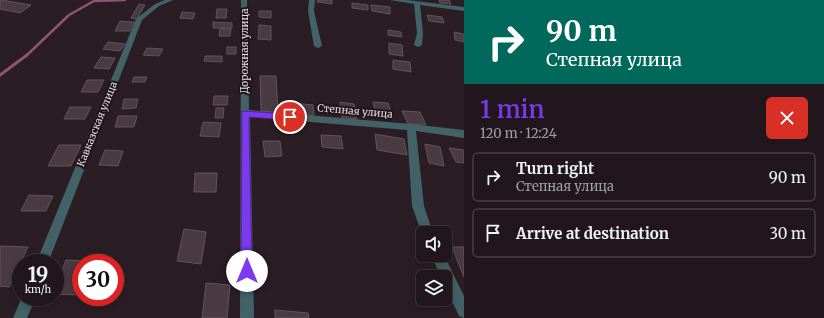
<!DOCTYPE html>
<meta charset="utf-8">
<style>
body{margin:0;font-family:Merriweather,serif;background:#2d2328;color:#f1f3f6;height:100vh;display:flex;flex-direction:column;font-size:15px;white-space:nowrap}
*{box-sizing:border-box;margin:0}
p{font-size:13px;color:#a29fa3}
.icon{flex:none;width:22px;height:22px;fill:none;stroke:currentColor;stroke-width:2;stroke-linecap:round;stroke-linejoin:round}
.map{position:relative;flex:1;overflow:hidden}
.drawer{display:flex;flex-direction:column;background:#20161b;width:360px}
.drawer>*{flex:none}
.guide{background:#00695c;color:#fff;overflow:hidden}
.tools{position:absolute;left:416px;top:226px;display:grid;gap:8px}
.tools a{display:grid;place-items:center;width:36px;height:36px;border-radius:6px;background:#20161b;box-shadow:0 2px 10px #0003,0 0 0 1px #3d353a;font-size:20px}
.speed{position:absolute;left:12px;top:254px;display:flex;gap:8px;font-size:20px;font-weight:700;text-align:center}
.speed>*{display:grid;place-content:center;width:52px;height:52px;border-radius:50%;background:#20161b;box-shadow:0 2px 10px #0003,0 0 0 1px #3d353a;line-height:1}
.speed small{font-size:10px;font-weight:400}
.speed .limit{border:6px solid #d22;background:#fff;color:#111}
.pin{position:absolute;display:grid;place-items:center;width:34px;height:34px;color:#fff;margin:-17px;border:2px solid #fff;border-radius:50%;box-shadow:0 1px 4px #0007}
.me{position:absolute;width:44px;margin:-22px;rotate:0deg;stroke-linejoin:round;filter:drop-shadow(0 0 3px #0008)}
.turn{display:flex;align-items:center;gap:14px;height:84px;padding:0 16px;font-size:18px}
.turn .icon{width:52px;height:52px;stroke-width:2.5}
.turn b{display:block;font-size:28px;line-height:34px}
.round{display:grid;place-items:center;flex:none;width:42px;height:42px;border-radius:6px;background:#2d2328}
.summary{display:flex;align-items:center;justify-content:space-between;height:68px;padding:0 16px}
h1{font-size:24px;font-weight:600;line-height:30px;color:#7c3aed}
ul{padding:0;list-style:none}
li{display:flex;align-items:center;gap:12px;height:50px;margin:0 8px 6px;padding:0 8px;border:2px solid #3d353a;border-radius:6px}
li div{flex:1}
li b{display:block;font-size:15px}
li em{font-style:normal}
main{display:flex;flex:1;min-height:0}
.map>svg:first-child{display:block}
.lines{fill:none;stroke-linecap:round;stroke-linejoin:round}
.stream-far1{stroke:#8e5570;stroke-width:2.5}
.stream{stroke:#8e5570;stroke-width:3}
.building{fill:#4a3b42;stroke:#625259}
.street{fill:#426268;fill-rule:evenodd}
.route{fill:#7c3aed;stroke:#51269a}
.labels{text-anchor:middle;dominant-baseline:central;stroke-width:4;stroke-linejoin:round;paint-order:stroke}
.street-label{font-size:10px;fill:#e8dee2;stroke:#21141a}
</style>
<main>
<div class="map">
<svg width="464" height="318" viewBox="0 0 464 318">
<rect width="100%" height="100%" fill="#2b1d24"/>
<g class="lines">
<!-- stream-far1 -->
<path class="stream-far1" d="M26,56L69,15L94,1L125,0"/>
<!-- stream -->
<path class="stream" d="M0,75L27,55"/>
</g>
<!-- building -->
<g class="building">
<path d="M0,0H1L31,5L20,13L0,9Z"/>
<path d="M318,0H332V4L317,2Z"/>
<path d="M439,0H449L451,4L440,3Z"/>
<path d="M352,3L368,5V10L352,8Z"/>
<path d="M139,4L145,5L137,19L131,18Z"/>
<path d="M371,5L390,7V14L372,11Z"/>
<path d="M217,9H227L226,18H216Z"/>
<path d="M259,11H271V18L259,17Z"/>
<path d="M182,12L195,13L193,19L180,18Z"/>
<path d="M427,15L442,17L444,23L429,21Z"/>
<path d="M120,21L134,22L130,31H115Z"/>
<path d="M213,22L232,23V28H213Z"/>
<path d="M259,25L271,26V40L258,39Z"/>
<path d="M220,29H231L230,36H219Z"/>
<path d="M388,30L401,32L402,37L388,35Z"/>
<path d="M454,32L464,34V42L455,40Z"/>
<path d="M108,42L125,44L120,51L103,49Z"/>
<path d="M389,43L402,45L403,56L389,54Z"/>
<rect x="227" y="47" width="9" height="7"/>
<path d="M147,48L163,49L159,56L143,55Z"/>
<path d="M205,56H222V62L204,61Z"/>
<path d="M101,57L115,58L109,69L94,68Z"/>
<path d="M393,60L410,62L411,72L393,69Z"/>
<path d="M260,76H276L278,112L261,111Z"/>
<path d="M134,77H147L145,82H132Z"/>
<path d="M87,80H104L98,92H81Z"/>
<path d="M214,96H228L227,105H213Z"/>
<path d="M124,99H138L136,108L122,109Z"/>
<path d="M340,102L354,104L357,119L342,118Z"/>
<path d="M373,102L388,103L392,115L376,114Z"/>
<path d="M293,103L313,105L314,116L293,114Z"/>
<path d="M70,107H91L85,119H64Z"/>
<path d="M216,108H224L223,118H215Z"/>
<path d="M402,111L420,112L426,125L408,124Z"/>
<path d="M118,116H137L134,127H115Z"/>
<path d="M203,122L221,123L219,137L200,136Z"/>
<path d="M375,134L404,139L407,155L377,150Z"/>
<path d="M321,135L341,136L343,149L322,147Z"/>
<path d="M263,141H280L282,156L265,157Z"/>
<path d="M425,144L440,147L444,166L429,163Z"/>
<path d="M59,145H81L71,166H48Z"/>
<path d="M449,148L464,150V163L456,162Z"/>
<path d="M105,150L123,151L118,166L99,165Z"/>
<path d="M195,173H217L216,192H194Z"/>
<path d="M29,195L53,196L46,211H21Z"/>
<path d="M184,229L206,232L201,264L177,261Z"/>
<path d="M1,246L28,247L9,287L0,286V249Z"/>
<path d="M452,247H464V277Z"/>
<path d="M66,260L89,261L88,263H81V286L78,295L55,294V289Z"/>
<path d="M206,283L230,285L227,318H202Z"/>
<path d="M275,310L308,313L309,318H275Z"/>
</g>
<g class="lines">
<!-- street -->
<g class="street">
<path d="M165,0H173L159,6L142,20L48,263H36L136,19L155,4Z"/>
<path d="M241,0H247L249,110L411,124L464,130V138L416,131L424,206L433,233H423V237L412,206L407,130L250,117L254,318H240Z"/>
<path d="M309,0H315L314,11L322,46L318,48L314,46L308,11Z"/>
<path d="M390,0H407L464,7V11L420,5L423,33L422,45L418,47L414,45L417,33L414,4Z"/>
<path d="M431,255H444L464,296V318L459,316L445,286V277H441Z"/>
<path d="M22,297H36L27,318H13Z"/>
</g>
</g>
<!-- route -->
<path class="route" d="M242,111L290,114L294,117L290,120L249,117L252,271L251,275L247,277L242,275L241,271Z"/>
<g class="labels">
<!-- street labels -->
<g class="street-label">
<text transform="translate(244 51) rotate(-90)">Дорожная улица</text>
<text transform="translate(355 111) rotate(5)">Степная улица</text>
<text transform="translate(97 124) rotate(-68)">Кавказская улица</text>
</g>
</g>
</svg>
<div class="tools">
<a><svg class="icon" aria-label="sound" viewBox="0 0 24 24"><path d="M4 9h4l5-4v14l-5-4H4zM17 9q2 3 0 6"/></svg></a>
<a><svg class="icon" aria-label="layers" viewBox="0 0 24 24"><path d="M12 4l9 5-9 5-9-5zM3 14l9 5 9-5"/></svg></a>
</div>
<div class="speed"><div>19<small>km/h</small></div><div class="limit">30</div></div>
<div class="pin" style="left:290px;top:117px;background:#d93025"><svg class="icon" aria-label="arrive" viewBox="0 0 24 24"><path d="M6 21V4h12l-3 4 3 4H6"/></svg></div>
<svg class="me" style="left:247px;top:271px" viewBox="-20 -20 40 40"><circle r="19" fill="#fff"/><path d="M0-13L10 11 0 6-10 11z" fill="#7c3aed"/></svg>
</div>
<section class="drawer">
<div class="guide">
<div class="turn"><svg class="icon" aria-label="right" viewBox="0 0 24 24"><path d="M7 20v-9h11M14 6l5 5-5 5"/></svg><div><b>90 m</b>Степная улица</div></div>
</div>
<div class="summary"><div><h1>1 min</h1><p>120 m · 12:24</p></div><a class="round" style="background:#d93025;color:#fff"><svg class="icon" aria-label="close" viewBox="0 0 24 24"><path d="M6 6l12 12M18 6L6 18"/></svg></a></div>
<ul>
<li><svg class="icon" aria-label="right" viewBox="0 0 24 24"><path d="M7 20v-9h11M14 6l5 5-5 5"/></svg><div><b>Turn right</b><p>Степная улица</p></div><em>90 m</em></li>
<li><svg class="icon" aria-label="arrive" viewBox="0 0 24 24"><path d="M6 21V4h12l-3 4 3 4H6"/></svg><div><b>Arrive at destination</b></div><em>30 m</em></li>
</ul>
</section>
</main>
